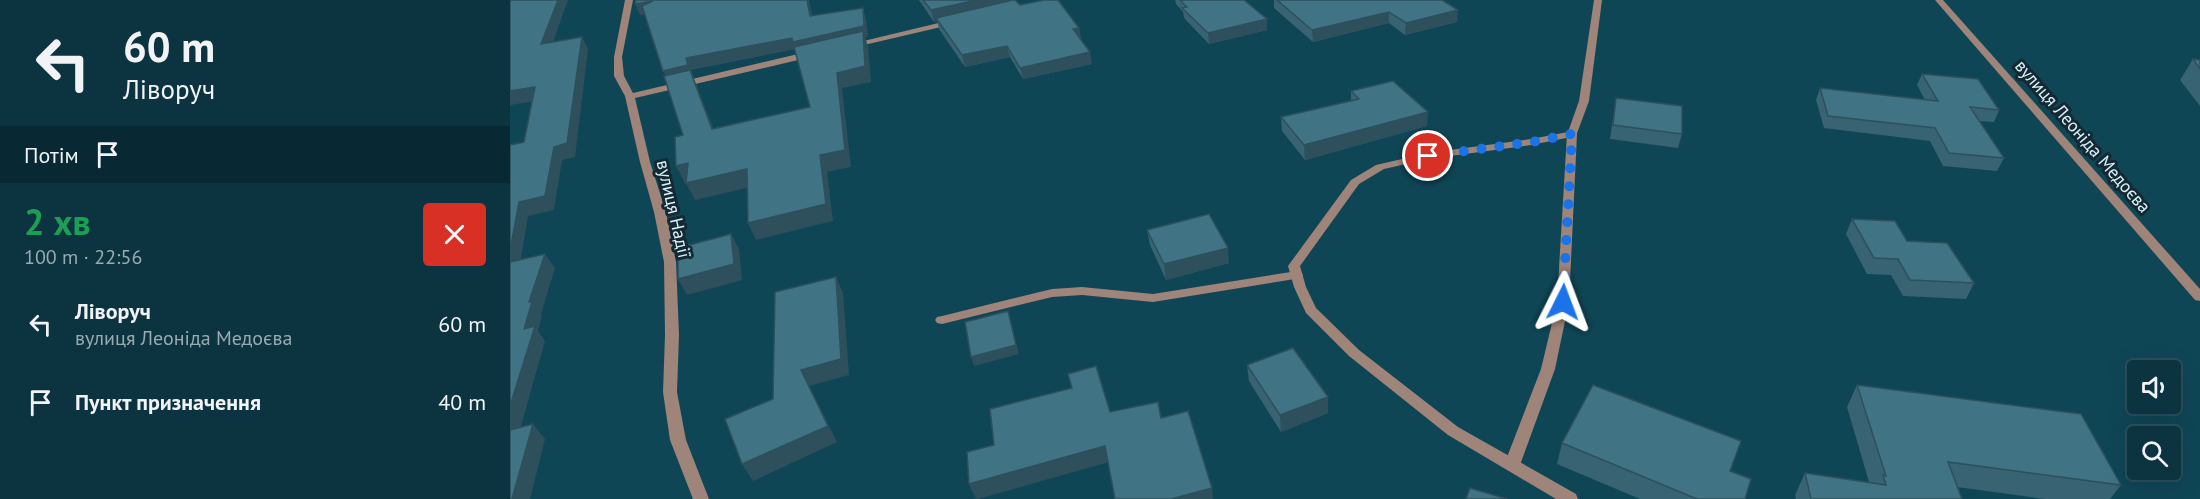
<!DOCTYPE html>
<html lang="uk">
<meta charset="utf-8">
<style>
body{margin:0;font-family:"PT Sans",sans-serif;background:#193f4b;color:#f1f3f6;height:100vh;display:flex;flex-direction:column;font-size:22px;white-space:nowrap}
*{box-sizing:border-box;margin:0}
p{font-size:20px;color:#9aaab1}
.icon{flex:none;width:33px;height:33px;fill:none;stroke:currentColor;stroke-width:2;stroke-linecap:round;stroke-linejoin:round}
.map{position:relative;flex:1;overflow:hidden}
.sheet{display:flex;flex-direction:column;background:#0b3440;width:510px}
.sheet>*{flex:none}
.hud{background:#0b3440;color:#f1f3f6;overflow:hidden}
.buttons{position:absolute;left:1617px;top:360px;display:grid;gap:12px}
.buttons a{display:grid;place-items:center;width:54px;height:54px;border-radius:6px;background:#0b3440;box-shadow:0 6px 24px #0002,0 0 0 2px #2b4f59;font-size:30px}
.pin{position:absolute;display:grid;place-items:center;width:51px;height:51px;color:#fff;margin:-26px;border:3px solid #fff;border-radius:50%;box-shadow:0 2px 6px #0007}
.me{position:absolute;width:66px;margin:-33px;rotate:3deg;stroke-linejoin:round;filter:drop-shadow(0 0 4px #0008)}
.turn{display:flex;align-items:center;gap:21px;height:126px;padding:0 24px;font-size:27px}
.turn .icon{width:78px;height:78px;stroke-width:2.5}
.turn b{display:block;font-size:42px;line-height:51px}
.then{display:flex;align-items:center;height:57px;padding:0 24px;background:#0003;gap:12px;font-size:22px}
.round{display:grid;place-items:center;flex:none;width:63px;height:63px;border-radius:6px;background:#193f4b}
.overview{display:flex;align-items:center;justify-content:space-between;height:102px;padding:0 24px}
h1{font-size:36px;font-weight:600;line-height:45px;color:#1e9e55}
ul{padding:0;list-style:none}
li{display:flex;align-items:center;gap:18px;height:78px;padding:0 24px}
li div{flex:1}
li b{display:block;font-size:22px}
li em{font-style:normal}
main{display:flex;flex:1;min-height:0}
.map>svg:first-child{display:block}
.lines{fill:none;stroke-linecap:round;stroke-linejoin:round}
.lane{fill:#9f8479;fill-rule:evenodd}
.street{fill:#9f8479;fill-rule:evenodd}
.wall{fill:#376372}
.shaded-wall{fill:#2d505c}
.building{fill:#407384;stroke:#2d505c;stroke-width:1.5}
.route{stroke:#1a73e8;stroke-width:10;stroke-dasharray:0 18}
.labels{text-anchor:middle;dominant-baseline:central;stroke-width:6;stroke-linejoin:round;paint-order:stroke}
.street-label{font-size:18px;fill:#d8f2fc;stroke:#142931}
</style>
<main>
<section class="sheet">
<div class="hud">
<div class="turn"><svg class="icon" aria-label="left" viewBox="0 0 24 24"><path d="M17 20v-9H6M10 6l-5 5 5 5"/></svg><div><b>60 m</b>Ліворуч</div></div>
<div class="then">Потім<svg class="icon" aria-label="arrive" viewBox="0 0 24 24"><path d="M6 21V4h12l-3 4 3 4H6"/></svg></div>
</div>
<div class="overview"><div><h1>2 хв</h1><p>100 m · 22:56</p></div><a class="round" style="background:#d93025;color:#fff"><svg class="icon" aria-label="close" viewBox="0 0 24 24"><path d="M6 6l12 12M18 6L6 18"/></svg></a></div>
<ul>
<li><svg class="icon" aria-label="left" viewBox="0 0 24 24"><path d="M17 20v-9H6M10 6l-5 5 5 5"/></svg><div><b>Ліворуч</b><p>вулиця Леоніда Медоєва</p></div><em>60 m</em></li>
<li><svg class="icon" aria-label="arrive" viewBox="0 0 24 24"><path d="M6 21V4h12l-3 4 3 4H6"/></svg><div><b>Пункт призначення</b></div><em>40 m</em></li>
</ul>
</section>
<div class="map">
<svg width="1690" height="499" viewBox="0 0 1690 499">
<rect width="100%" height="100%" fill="#0f4656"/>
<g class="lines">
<!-- lane -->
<g class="lane">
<path d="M1062,131L1067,134L1059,302L1045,369L1010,465L1007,469L1002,471L997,469L994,465L1031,369L1047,302L1057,134Z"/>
<path d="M787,271L791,272L793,275L791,278L643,302L572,295L542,297L432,324L427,323L425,320L427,317L432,316L542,289L572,287L643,294Z"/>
</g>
<!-- street -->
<g class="street">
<path d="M115,0H123L112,57L114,76L123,93L301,51L305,54L301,57L125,98L140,162L156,212L166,262L169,335L167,392L176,440L199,499H183L160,440L153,392L155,335L154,262L144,212L130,162L115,96L104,76V57Z"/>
<path d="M1084,0H1092L1079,101L1066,136L1021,145L918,159L874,169L849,184L790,266L796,287L806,308L849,350L948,427L1066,494L1068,499H1046L938,435L839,356L796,313L784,287L778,266L841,180L866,165L918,153L1021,139L1058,132L1069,101Z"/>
<path d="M1425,0H1433L1690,289V301L1685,300Z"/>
<path d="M441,20L445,22L444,24L341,48L337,45Z"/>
</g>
</g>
<!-- wall -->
<g class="wall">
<path d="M409,0H501L510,5L569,28L571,40L582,64L513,79L500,57L455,67L429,29L427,21L424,22Z"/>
<path d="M665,0H734L757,30L699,44L674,18L673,12L666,4Z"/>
<path d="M764,0H932L947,22L895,35L879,23L803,42L764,8Z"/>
<path d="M1683,59L1690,60V106L1670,80Z"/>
<path d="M1412,74L1489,110L1484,122L1469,121L1494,158L1487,171L1433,166L1420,141L1314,128L1306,100L1310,88L1415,100L1407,85Z"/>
<path d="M841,91L917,126L795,160L772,131L771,117L841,101Z"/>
<path d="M1106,98L1172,134L1168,148L1100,139Z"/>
<path d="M1342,219L1397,241L1464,283L1456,299L1393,296L1381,275L1357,274L1336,234Z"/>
<path d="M637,230L719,263L656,280L640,245Z"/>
<path d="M737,365L818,397V413L771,432L739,381Z"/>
<path d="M1347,385L1611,485L1600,499H1535L1447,487L1452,499H1286L1285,495L1295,473L1359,482L1337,407Z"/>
<path d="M1052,443L1220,471L1235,499H1130L1047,464Z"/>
</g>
<!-- shaded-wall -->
<g class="shaded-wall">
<path d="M48,0H58L38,56L31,44Z"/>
<path d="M297,0H299L305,27L300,16Z"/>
<path d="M467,0H501L502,4L426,18L427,21L424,22L421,10Z"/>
<path d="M143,1L148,12L130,15L125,4Z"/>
<path d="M353,8L356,19L358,37H355L358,46L361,82L332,88L341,167L317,172L323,221L246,240L238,223L310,155L335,150L286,49L181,70L184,77H183L210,145L159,82L153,71L176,58Z"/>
<path d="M948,10L947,22L895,35L896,23Z"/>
<path d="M879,12V23L803,42L802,30Z"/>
<path d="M757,19V30L699,44L698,33Z"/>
<path d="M569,28L571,40L566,41L563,29Z"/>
<path d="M72,37L78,49L65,157L52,160L44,210L18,216L8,276L0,265V251L9,202L44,147Z"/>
<path d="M497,46L500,57L455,67L452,55Z"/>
<path d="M580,52L582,64L513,79L510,68Z"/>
<path d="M25,87L32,100L0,105V91Z"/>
<path d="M918,112L917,126L795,160L794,145Z"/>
<path d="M178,163L186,180L175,183L166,166Z"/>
<path d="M237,169L245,186L185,200L176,183Z"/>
<path d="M221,234L229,249L232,280L177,295L168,279Z"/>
<path d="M718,248L719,263L656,280L654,264Z"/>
<path d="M35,254L45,268L31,314L32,316L28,331L35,341L5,447L0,441V406L19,302Z"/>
<path d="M326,277L333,293L339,375L299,386L327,442L243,481L232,464L291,370Z"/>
<path d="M498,311L509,354L464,366L461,357Z"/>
<path d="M818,397V413L771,432L770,415Z"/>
<path d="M23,424L35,439L20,499H2Z"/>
<path d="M595,446L599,462L468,499H466L459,484Z"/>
<path d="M702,488L703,499H661Z"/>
</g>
<!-- building -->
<g class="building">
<path d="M0,0H48L31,44L72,37L57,143L44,147L35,196L9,202L0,251V145L14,142L25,87L0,91Z"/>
<path d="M126,0H297L300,16L353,8L354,26L283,42L282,38L176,58L178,65L153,71L132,6L143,1L125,4Z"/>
<path d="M413,0H467L421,10Z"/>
<path d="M503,0H505L510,5L534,0H548L569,28L563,29L580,52L510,68L497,46L452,55L426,18Z"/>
<path d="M670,0H734L757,19L698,33L672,8L677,7Z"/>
<path d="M767,0H932L948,10L896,23L879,12L802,30Z"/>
<path d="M353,31L355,66L327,73L335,150L310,155L316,204L238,223L237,169L176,183L178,163L166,166L165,137L173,135L154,76L180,70L202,129L300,107L284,47Z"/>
<path d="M1683,59L1690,60V69Z"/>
<path d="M1412,74L1468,79L1489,110L1460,107L1494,158L1439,153L1425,128L1318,116L1310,88L1428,101Z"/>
<path d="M883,81L918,112L794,145L771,117L849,99L841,91Z"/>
<path d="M1106,98L1172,106V134L1103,125Z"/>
<path d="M699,214L718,248L654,264L637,230Z"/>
<path d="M1342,219L1385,221L1397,241L1437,243L1464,283L1400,280L1388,259L1364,258Z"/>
<path d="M221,234L224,264L168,279V248Z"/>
<path d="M35,254L19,302H22L14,329L25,326L0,406V262Z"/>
<path d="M326,277L331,359L291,370L318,426L232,464L215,419L263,399L265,292Z"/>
<path d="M498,311L506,345L461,357L455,322Z"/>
<path d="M783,348L818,397L770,415L737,365Z"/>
<path d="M586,366L600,412L648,402L651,418L678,411L702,488L661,499H605L595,446L459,484L457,452L484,445L480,409L562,388L558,374Z"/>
<path d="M1083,385L1231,441L1220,471L1241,479L1235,499H1187L1052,443Z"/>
<path d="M1347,385L1571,414L1611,485L1438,462L1452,499H1301L1295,473L1376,485L1373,475L1376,476Z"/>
<path d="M23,424L2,499H0V430Z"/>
<path d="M960,488L997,499H956Z"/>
</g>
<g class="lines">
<!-- route -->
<path class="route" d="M918,156L1022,142L1062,134L1053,302"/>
</g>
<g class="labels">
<!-- street labels -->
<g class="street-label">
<text transform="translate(1573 136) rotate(49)">вулиця Леоніда Медоєва</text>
<text transform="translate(164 209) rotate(77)">вулиця Надії</text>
</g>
</g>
</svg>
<div class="buttons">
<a><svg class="icon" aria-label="sound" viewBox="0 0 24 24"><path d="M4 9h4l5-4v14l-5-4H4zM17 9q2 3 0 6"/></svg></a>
<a><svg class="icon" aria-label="search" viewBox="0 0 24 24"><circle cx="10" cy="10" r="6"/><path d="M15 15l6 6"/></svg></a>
</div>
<div class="pin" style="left:918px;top:156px;background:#d93025"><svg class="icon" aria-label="arrive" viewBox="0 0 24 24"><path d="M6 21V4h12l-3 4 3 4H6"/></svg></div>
<svg class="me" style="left:1053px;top:302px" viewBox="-20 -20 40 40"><path d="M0-17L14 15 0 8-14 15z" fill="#1a73e8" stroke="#fff" stroke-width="4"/></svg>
</div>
</main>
